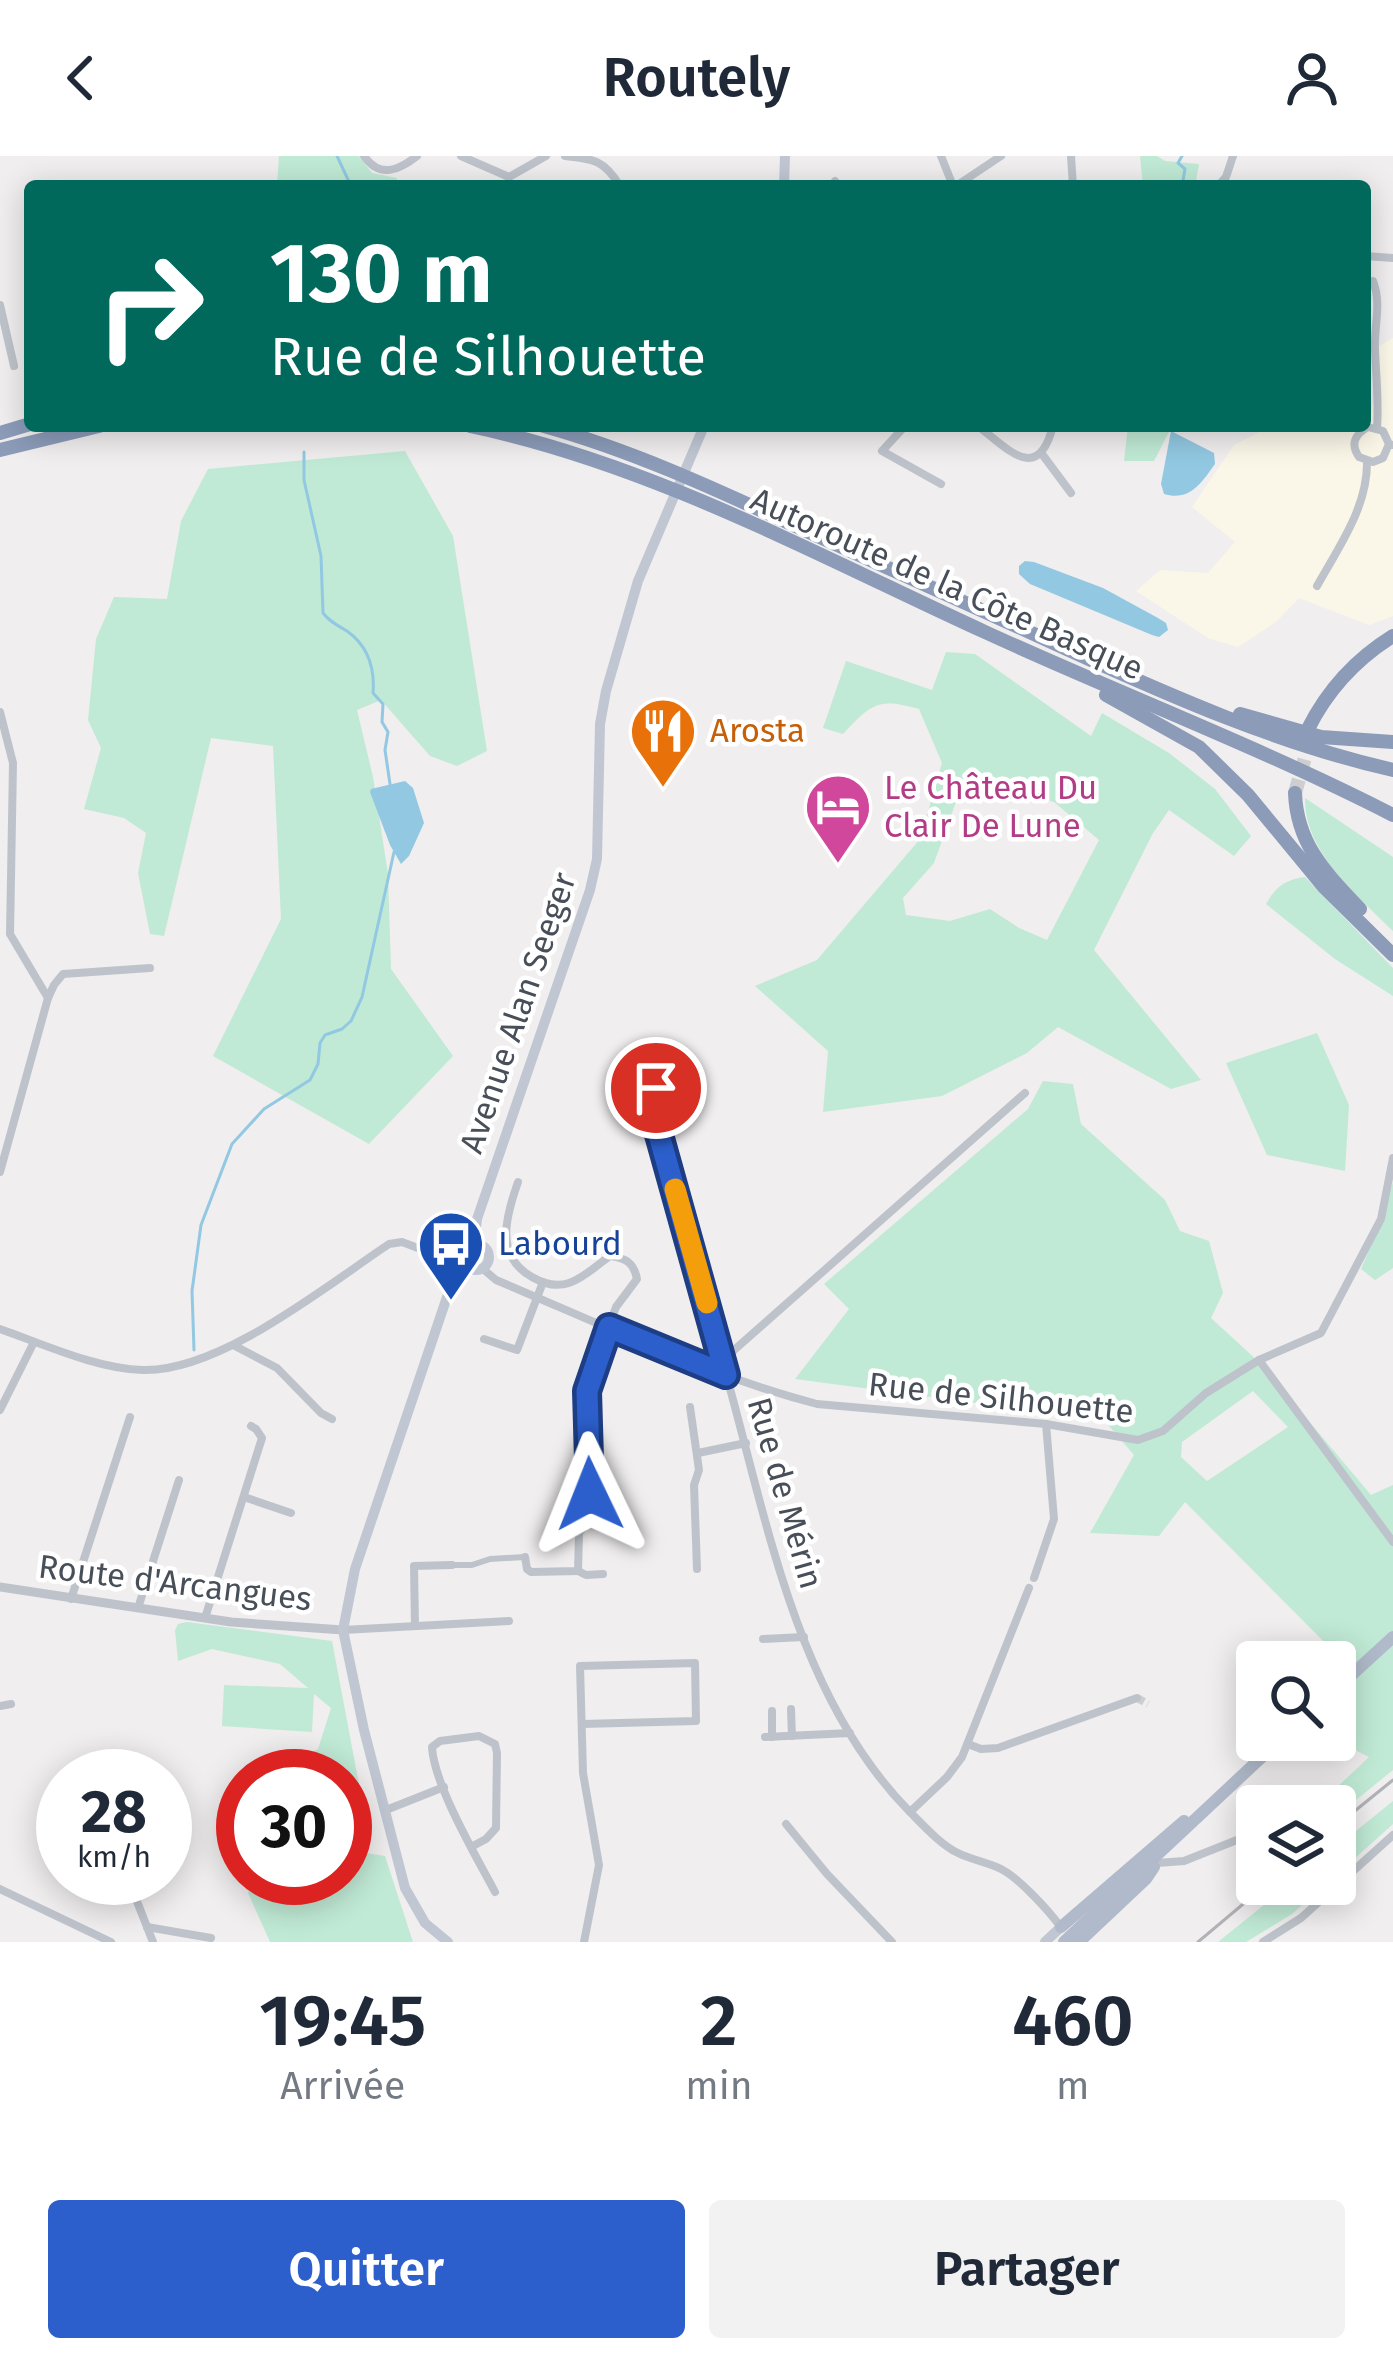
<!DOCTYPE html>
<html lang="fr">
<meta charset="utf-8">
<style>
body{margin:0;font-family:"Fira Sans",sans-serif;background:#f2f2f3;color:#1f2937;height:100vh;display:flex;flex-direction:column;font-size:45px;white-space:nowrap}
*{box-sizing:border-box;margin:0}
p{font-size:39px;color:#747a83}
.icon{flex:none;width:66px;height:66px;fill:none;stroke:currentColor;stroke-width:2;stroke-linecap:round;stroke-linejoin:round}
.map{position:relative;height:1786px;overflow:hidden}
.sheet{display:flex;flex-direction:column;background:#fff;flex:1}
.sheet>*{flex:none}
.banner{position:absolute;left:24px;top:24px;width:1347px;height:252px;border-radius:12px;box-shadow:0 6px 30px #0003;background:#00695c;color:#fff;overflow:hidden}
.fabs{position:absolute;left:1236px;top:1485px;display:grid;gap:24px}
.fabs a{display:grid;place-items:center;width:120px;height:120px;border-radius:12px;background:#fff;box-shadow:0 6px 30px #0003;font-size:60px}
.speed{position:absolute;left:36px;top:1593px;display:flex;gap:24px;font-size:60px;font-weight:700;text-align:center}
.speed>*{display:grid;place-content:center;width:156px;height:156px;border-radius:50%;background:#fff;box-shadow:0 6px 30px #0003;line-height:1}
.speed small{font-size:30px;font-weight:400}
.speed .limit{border:18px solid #d22;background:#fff;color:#111}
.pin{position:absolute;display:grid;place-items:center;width:102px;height:102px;color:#fff;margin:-51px;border:6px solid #fff;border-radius:50%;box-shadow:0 3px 12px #0007}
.me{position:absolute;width:132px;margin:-66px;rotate:358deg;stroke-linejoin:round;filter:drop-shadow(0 0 9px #0008)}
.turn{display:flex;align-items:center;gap:42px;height:252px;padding:0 48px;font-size:54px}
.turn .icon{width:156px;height:156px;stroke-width:2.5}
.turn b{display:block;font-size:84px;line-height:102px}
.eta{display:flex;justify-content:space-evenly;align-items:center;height:204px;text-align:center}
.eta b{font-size:72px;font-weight:600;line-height:84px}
.button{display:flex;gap:24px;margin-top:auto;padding:24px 48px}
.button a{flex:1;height:138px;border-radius:12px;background:#2c5fcc;color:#fff;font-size:48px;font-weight:600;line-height:138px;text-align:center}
.button a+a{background:#f2f2f3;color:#1f2937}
header{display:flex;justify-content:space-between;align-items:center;height:156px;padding:0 48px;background:#fff;font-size:54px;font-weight:600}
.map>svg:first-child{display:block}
.commercial{fill:#faf7e9}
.green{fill:#c0ead5;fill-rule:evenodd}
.water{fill:#92c8e2}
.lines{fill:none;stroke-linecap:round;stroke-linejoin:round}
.stream{stroke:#92c8e2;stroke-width:3}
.minor-tunnel{stroke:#ceced0;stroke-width:8;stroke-dasharray:8 4;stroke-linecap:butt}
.motorway-tunnel{stroke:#ceced0;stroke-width:14;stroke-dasharray:14 7;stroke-linecap:butt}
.pedestrian{stroke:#bec3cb;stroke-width:6}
.minor{stroke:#bec3cb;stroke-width:8}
.tertiary{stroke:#bec3cb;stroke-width:9}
.secondary{stroke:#c0c7d3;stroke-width:10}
.primary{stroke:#b0baca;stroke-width:12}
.motorway{stroke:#8b9bb8;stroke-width:14}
.rail{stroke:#b1b2b7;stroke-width:3}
.route-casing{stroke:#1d3e85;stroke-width:30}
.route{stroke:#2c5fcc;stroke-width:21}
.slow{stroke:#f59e0b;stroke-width:21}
.labels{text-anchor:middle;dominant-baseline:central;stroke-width:9;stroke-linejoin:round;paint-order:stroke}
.street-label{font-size:33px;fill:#484f59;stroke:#fff}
.food-label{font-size:33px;fill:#c56008;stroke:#fff;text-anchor:start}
.hotel-label{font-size:33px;fill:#b23c85;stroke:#fff;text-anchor:start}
.transit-label{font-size:33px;fill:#164399;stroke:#fff;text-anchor:start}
</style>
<header><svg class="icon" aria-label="back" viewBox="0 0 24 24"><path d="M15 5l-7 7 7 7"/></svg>Routely<svg class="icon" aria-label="person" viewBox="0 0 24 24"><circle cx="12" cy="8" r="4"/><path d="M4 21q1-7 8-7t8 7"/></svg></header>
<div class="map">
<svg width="1393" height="1786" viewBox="0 0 1393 1786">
<rect width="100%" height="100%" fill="#f0eeee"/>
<!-- commercial -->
<path class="commercial" d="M1393,182V460L1369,469L1299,442L1276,466L1238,491L1208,482L1136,435L1160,414L1208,417L1235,386L1192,351L1234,289L1271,270H1365L1369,267L1375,237L1371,195Z"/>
<!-- green -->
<g class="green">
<path d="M279,0H359L372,17L397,22L395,30H277Z"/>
<path d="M1140,0H1157L1165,5L1199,8L1195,30H1143Z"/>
<path d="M1128,270H1172L1154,305H1124Z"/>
<path d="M405,295L453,380L487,595L457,610L430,600L381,544L357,554L373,621L388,718L391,813L453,900L369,988L213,900L281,763L273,590L211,582L164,780L150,778L138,717L146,677L124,662L84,653L101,592L88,564L96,483L114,441L167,443L181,365L208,313Z"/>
<path d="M946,496L975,498L1091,580L1102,557L1169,597L1215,633L1251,680L1234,700L1169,654L1153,677L1094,794L1201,924L1171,933L1058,871L1027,897L942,940L823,956L828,895L755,830L817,804L920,683L942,607L919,553C878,541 871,548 843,578L823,572L846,505L932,534ZM978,622L1054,646L1099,684L1047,784L1019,772L990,753L950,765L906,759L903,742L934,707L962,629Z"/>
<path d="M1305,642L1393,701V775C1358,740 1304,696 1305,642Z"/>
<path d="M1305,721L1393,812V840L1335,803L1266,748C1276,731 1284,724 1305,721Z"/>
<path d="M1317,877L1349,949L1345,1015L1267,999L1226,907Z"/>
<path d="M1043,925L1073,928L1081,968L1165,1044L1180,1075L1209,1085L1223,1137L1211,1162L1260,1207L1371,1339L1393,1329V1614L1335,1661V1650H1317L1369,1601L1335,1584V1527L1343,1505L1185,1346L1159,1380L1090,1377L1134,1299L1104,1264L795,1223L849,1153L824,1128L1028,953ZM1253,1235L1288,1271L1207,1325L1181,1301L1182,1286Z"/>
<path d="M1393,1026V1112L1375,1124L1361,1113L1380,1068Z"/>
<path d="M187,1466L332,1485L365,1660L346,1694L385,1700L413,1786H270L248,1737L254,1722H345V1620H275V1614L318,1593L331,1552L314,1538L312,1576L222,1570L224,1529L308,1532L280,1508L212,1493L178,1505L175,1474L178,1468Z"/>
<path d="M1393,1645V1668L1335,1720V1692Z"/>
<path d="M1290,1728H1326L1292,1758L1246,1786H1218Z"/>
</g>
<!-- water -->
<g class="water">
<path d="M1171,275L1214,297L1215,308C1202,326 1190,346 1164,338L1161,328Z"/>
<path d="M1025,405L1034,406L1103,432L1158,462L1166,467L1168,474L1159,481L1152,479L1030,428L1019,418V410Z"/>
<path d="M405,625L413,632L424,667L409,700L401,708L390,689L370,636L371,633Z"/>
</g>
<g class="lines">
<!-- stream -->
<g class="stream">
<path d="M337,0L351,30"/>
<path d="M1182,0L1178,7L1185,13L1182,30"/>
<path d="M304,296V324L321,400L323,457C330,466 337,469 347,475C368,490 375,512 373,537L383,548L382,566L388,576L385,594L390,628"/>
<path d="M194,1194L192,1135L201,1069L232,988L264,953L310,924L318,908L320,887L325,879L342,873L351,865L362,841L394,696"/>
</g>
<!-- minor-tunnel -->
<path class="minor-tunnel" d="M1137,1542L1148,1548"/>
<!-- motorway-tunnel -->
<path class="motorway-tunnel" d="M1295,637L1310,584"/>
<!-- pedestrian -->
<path class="pedestrian" d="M452,1409H472L490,1403L525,1401"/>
<!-- minor -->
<g class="minor">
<path d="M364,0C380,23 399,14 417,0"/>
<path d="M461,0L509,21"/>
<path d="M565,0C594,3 604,4 620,30"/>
<path d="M941,0L953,30"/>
<path d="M1071,0L1073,30"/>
<path d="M509,21L546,0"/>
<path d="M835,25L839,30"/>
<path d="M956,30L1001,0"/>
<path d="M1218,30L1226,21L1233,0"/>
<path d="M1365,100L1393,102"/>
<path d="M1365,128L1373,125C1382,148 1374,169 1375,193C1376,220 1379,245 1377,272"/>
<path d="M0,149L14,210"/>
<path d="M905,270L882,295L941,328"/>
<path d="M978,270C1009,294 1038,328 1053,270"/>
<path d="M1389,288L1383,302L1373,306L1359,301C1350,288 1355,278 1368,271L1383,275L1389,288L1393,289"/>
<path d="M1042,298L1071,337"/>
<path d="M1317,430C1338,392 1368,351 1367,305"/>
<path d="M0,556L13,607L10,778L48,842"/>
<path d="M655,897L657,968L726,1217"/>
<path d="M1025,937L733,1195L726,1218C768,1368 797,1541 909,1655C923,1669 941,1689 958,1697C972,1704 987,1706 1001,1713C1019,1722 1048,1754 1060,1770"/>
<path d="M0,1016L48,842L54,829L63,818L150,812"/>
<path d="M518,1026C506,1060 494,1100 532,1121C544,1128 557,1131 569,1127C584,1122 597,1109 610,1100C626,1102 634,1107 637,1123L616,1151L589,1225L590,1338L599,1353"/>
<path d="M483,1113L496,1124C601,1168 706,1219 817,1248L1046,1268L1138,1284L1163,1275L1206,1237L1259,1204L1321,1177L1381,1063L1393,1002"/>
<path d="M0,1173C43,1188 97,1213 143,1214C220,1216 326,1130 389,1088L402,1086L455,1106L462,1104"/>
<path d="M484,1183L517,1194L543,1126"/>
<path d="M235,1190L277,1212L321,1257L332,1263"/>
<path d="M1259,1204L1393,1386"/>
<path d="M690,1251L699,1314L694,1329L697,1413"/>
<path d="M0,1254L34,1186"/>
<path d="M698,1297L746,1287"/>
<path d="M244,1341L291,1357"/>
<path d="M599,1353L618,1355"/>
<path d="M525,1401L527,1413L531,1416L578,1415L579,1377L599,1353"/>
<path d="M578,1415L586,1419L603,1418"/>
<path d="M1034,1422L1054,1363L1046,1268"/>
<path d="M71,1443L130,1261"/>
<path d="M138,1452L179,1324"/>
<path d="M205,1462L262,1282L256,1273L251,1270"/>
<path d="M415,1470L414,1410L452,1409"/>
<path d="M343,1474L509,1465"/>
<path d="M763,1483L804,1481"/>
<path d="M0,1550L11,1548"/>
<path d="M791,1553L792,1580"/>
<path d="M772,1555V1581"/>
<path d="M582,1568L696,1565L695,1507L580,1510L583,1617L599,1709L584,1786"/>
<path d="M765,1581L850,1577"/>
<path d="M968,1588L981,1593L998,1592L1137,1542"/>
<path d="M386,1654L444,1631"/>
<path d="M910,1656L947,1621L962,1601L1029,1432"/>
<path d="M786,1668L827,1718L892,1786"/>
<path d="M471,1691L486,1683L496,1672L497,1597L495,1588L479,1580L440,1585L432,1591C434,1629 476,1700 495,1736"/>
<path d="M1157,1707L1184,1705L1257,1676"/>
<path d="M0,1733L111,1786"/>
<path d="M136,1743L153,1786"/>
<path d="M147,1771L211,1782"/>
<path d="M1263,1786L1301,1762L1393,1679"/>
</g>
<!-- tertiary -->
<path class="tertiary" d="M0,1431L231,1466L343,1474"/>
<!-- secondary -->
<g class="secondary">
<path d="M784,30L785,0"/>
<circle cx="476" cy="1101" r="13"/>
<path d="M474,1088L477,1063L590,734L597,703L600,568L606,535L638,425L704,270"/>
<path d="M448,1786L425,1767L405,1732L364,1574L343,1474L355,1413L449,1135L465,1110"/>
<path d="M1045,1786L1061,1771"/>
</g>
<!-- primary -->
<g class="primary">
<path d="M1335,1534L1393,1481"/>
<path d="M1061,1771L1184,1665"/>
<path d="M1064,1786L1280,1584"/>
<path d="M1079,1786L1146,1723L1154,1711"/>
</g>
<!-- motorway -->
<g class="motorway">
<path d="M470,270C649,307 819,400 985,476C1120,538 1260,591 1393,659"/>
<path d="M544,270C630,294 711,331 791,368C883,410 975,452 1067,493C1173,541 1279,588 1393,614"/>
<path d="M0,277L30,268"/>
<path d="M0,294L99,270"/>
<path d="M1106,539L1199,591L1248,639L1324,731L1393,799"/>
<path d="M1240,558L1321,581L1393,586"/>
<path d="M1308,573C1327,535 1356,503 1393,480"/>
<path d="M1295,637C1297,689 1326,717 1360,753"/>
</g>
<!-- rail -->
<g class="rail">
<path d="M1335,1671L1393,1624"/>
<path d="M1198,1786L1267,1728"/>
</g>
</g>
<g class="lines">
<!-- route casing -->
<g class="route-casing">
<path id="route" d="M590,1338L587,1235L609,1171L726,1219L656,968V932"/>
</g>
<!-- route -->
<use href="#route" class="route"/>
<!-- slow -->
<path class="slow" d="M675,1033L707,1147"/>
</g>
<!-- icons -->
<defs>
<g id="restaurant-pin" transform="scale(3.45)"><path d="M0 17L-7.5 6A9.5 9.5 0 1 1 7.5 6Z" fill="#e8710a" stroke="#fff"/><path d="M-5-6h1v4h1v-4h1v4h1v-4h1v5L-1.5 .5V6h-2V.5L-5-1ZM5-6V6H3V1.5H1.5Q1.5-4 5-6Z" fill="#fff"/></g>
<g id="hotel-pin" transform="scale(3.45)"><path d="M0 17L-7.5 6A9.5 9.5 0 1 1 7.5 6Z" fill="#d1479c" stroke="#fff"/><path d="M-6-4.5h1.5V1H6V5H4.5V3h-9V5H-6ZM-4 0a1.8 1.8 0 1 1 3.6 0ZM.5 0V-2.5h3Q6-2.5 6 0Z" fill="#fff"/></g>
<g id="bus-pin" transform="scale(3.45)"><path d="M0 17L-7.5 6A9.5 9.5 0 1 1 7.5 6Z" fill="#1a4fb4" stroke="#fff"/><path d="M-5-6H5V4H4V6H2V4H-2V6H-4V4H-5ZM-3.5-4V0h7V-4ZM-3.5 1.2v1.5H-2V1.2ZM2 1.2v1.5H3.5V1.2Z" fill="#fff"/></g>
</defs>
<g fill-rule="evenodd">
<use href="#restaurant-pin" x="663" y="575"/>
<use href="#hotel-pin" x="838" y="651"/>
<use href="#bus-pin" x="451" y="1088"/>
</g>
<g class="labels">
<!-- street labels -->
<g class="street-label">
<text transform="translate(947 428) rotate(24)">Autoroute de la Côte Basque</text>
<text transform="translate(518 857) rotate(-71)">Avenue Alan Seeger</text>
<text transform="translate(1001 1242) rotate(6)">Rue de Silhouette</text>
<text transform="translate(785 1337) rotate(74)">Rue de Mérin</text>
<text transform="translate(175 1427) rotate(7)">Route d'Arcangues</text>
</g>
<!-- food labels -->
<g class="food-label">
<text x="710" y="575">Arosta</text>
</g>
<!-- hotel labels -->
<g class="hotel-label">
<text x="884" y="632">Le Château Du<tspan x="884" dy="38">Clair De Lune</tspan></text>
</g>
<!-- transit labels -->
<g class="transit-label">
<text x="498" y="1088">Labourd</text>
</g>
</g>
</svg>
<div class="fabs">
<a><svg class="icon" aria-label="search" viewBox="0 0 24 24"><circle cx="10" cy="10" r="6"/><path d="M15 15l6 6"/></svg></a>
<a><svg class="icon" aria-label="layers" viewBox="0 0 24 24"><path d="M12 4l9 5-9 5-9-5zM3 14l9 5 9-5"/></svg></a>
</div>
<div class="speed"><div>28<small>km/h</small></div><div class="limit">30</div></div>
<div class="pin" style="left:656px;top:932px;background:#d93025"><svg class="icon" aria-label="arrive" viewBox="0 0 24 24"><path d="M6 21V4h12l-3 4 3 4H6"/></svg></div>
<svg class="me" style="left:590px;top:1338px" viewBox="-20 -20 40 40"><path d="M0-17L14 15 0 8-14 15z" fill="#2c5fcc" stroke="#fff" stroke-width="4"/></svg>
<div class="banner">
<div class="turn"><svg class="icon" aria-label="right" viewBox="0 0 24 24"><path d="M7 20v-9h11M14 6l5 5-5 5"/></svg><div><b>130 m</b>Rue de Silhouette</div></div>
</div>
</div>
<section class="sheet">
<div class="eta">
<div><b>19:45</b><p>Arrivée</p></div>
<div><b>2</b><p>min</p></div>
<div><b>460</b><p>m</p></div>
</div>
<div class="button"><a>Quitter</a><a>Partager</a></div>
</section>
